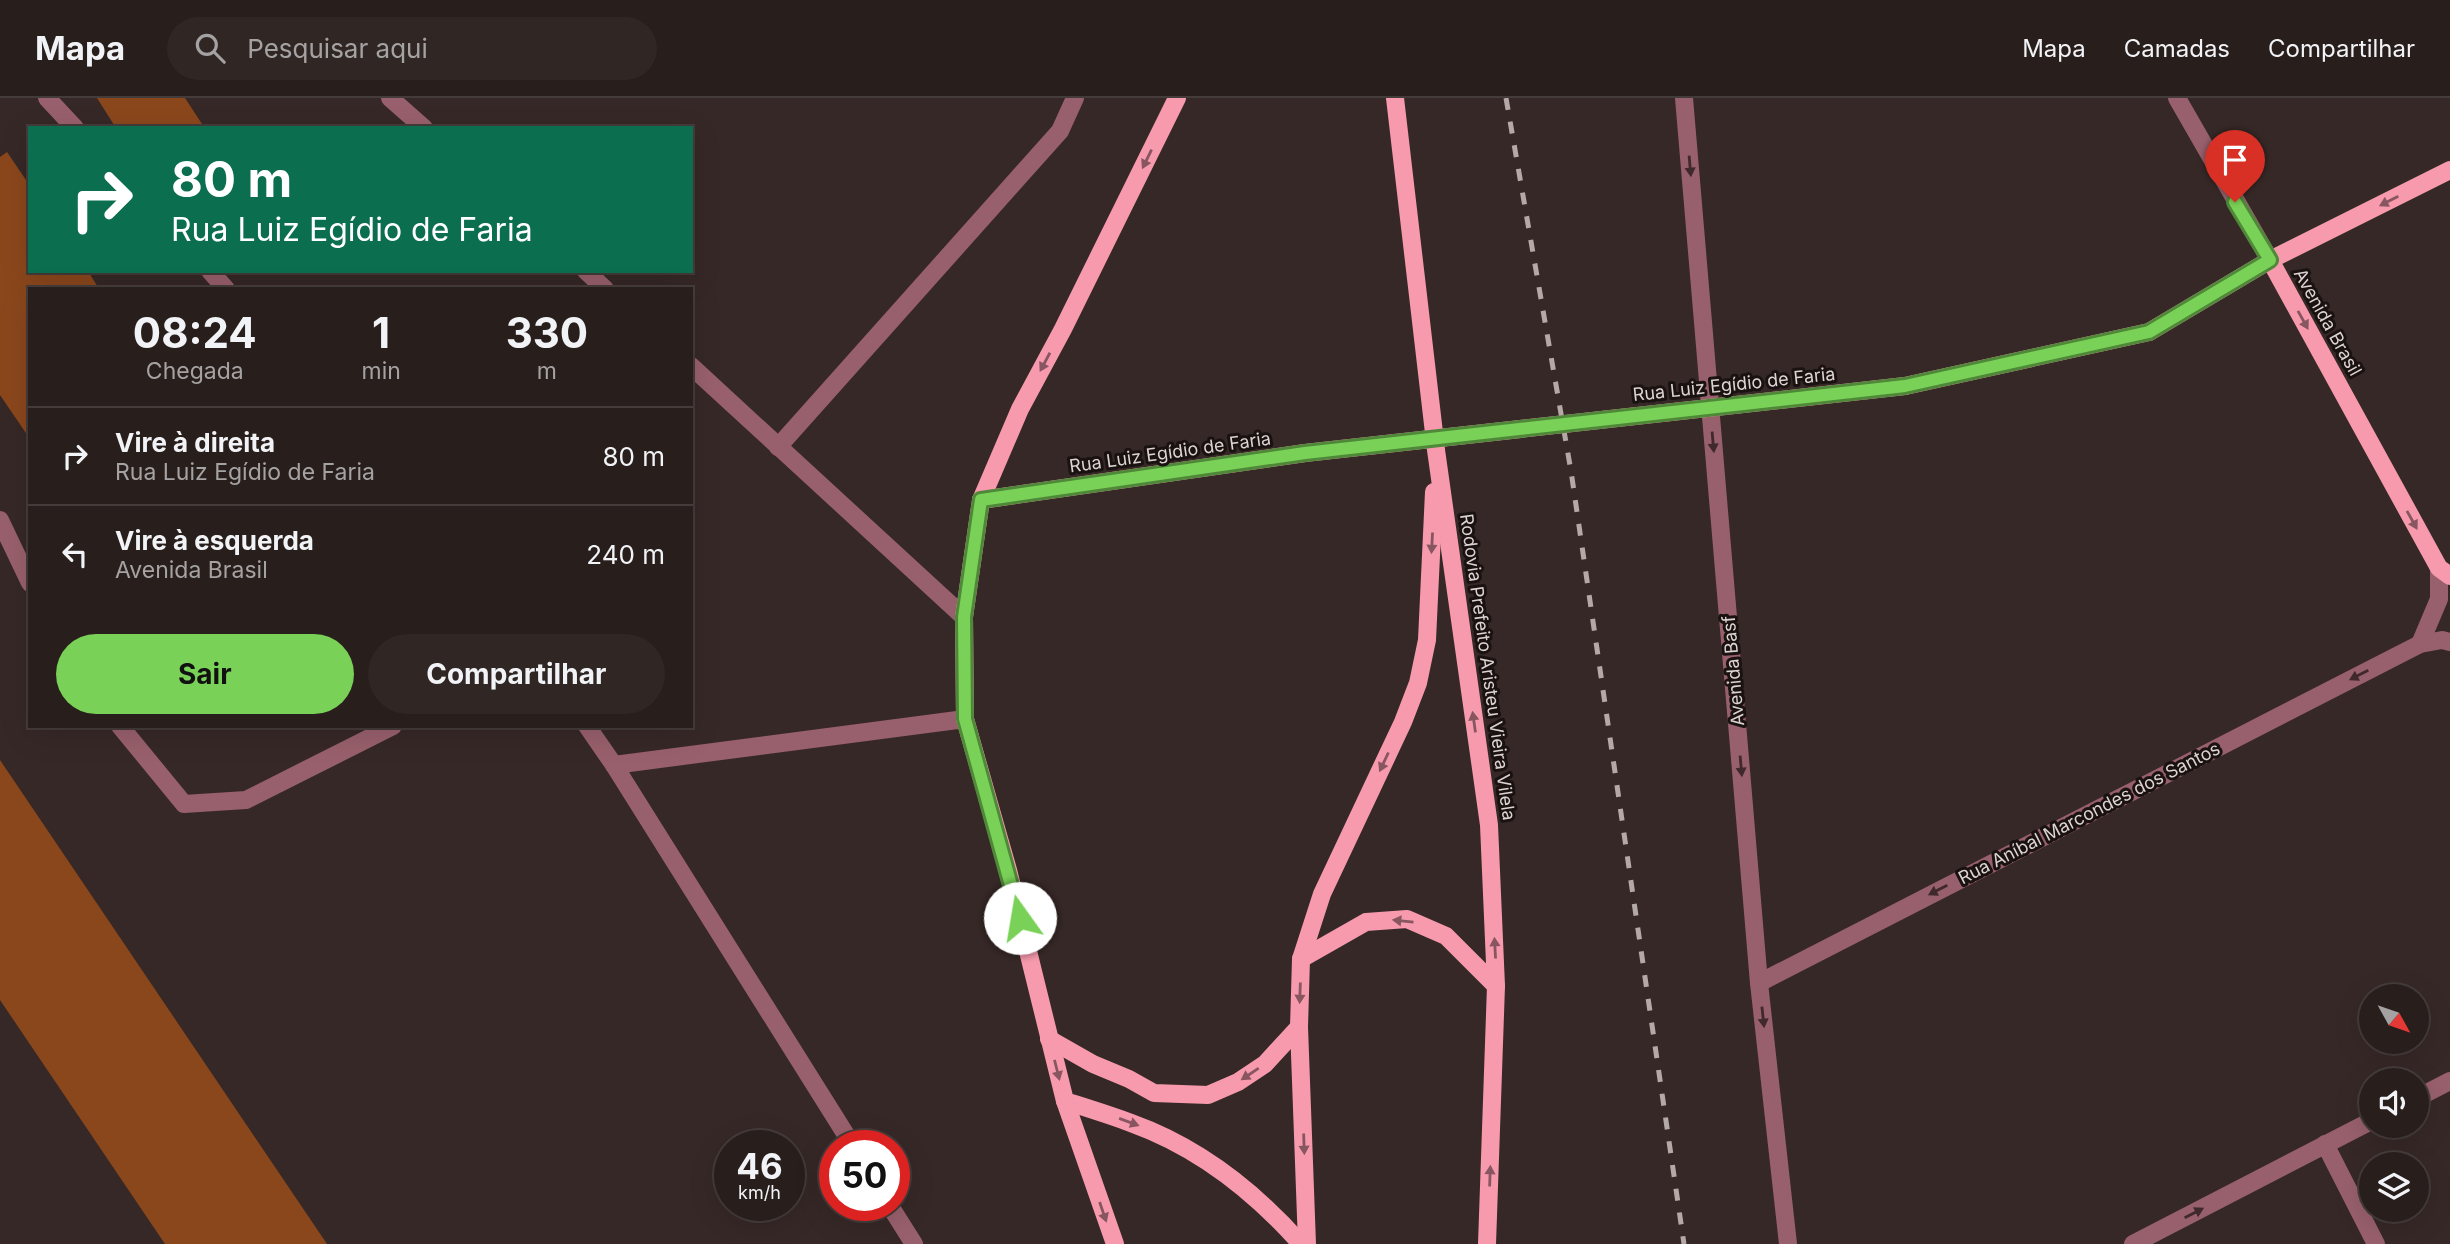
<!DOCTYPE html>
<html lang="pt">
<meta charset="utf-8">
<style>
body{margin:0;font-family:Inter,sans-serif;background:#302725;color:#f1f3f6;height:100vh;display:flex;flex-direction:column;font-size:26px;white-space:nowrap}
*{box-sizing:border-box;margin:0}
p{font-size:23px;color:#a5a2a3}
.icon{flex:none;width:38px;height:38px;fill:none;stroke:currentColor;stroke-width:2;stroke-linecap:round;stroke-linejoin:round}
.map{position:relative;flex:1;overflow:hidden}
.panel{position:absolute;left:28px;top:189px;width:665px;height:441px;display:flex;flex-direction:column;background:#281e1c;border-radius:0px;box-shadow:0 7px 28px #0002,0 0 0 2px #443c3b}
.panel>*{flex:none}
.banner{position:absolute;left:28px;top:28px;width:665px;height:147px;border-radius:0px;box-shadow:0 7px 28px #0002,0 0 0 2px #443c3b;background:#0b6e4f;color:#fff;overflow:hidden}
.needle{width:46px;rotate:130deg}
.tools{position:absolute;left:2359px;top:886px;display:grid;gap:14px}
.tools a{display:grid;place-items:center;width:70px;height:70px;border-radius:50%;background:#281e1c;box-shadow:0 7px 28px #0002,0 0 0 2px #443c3b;font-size:35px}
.speed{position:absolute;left:714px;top:1032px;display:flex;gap:14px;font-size:35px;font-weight:700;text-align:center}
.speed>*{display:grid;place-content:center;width:91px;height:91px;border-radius:50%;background:#281e1c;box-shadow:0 7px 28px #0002,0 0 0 2px #443c3b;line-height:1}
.speed small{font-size:18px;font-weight:400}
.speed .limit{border:10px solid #d22;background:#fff;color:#111}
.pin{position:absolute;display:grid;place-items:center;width:60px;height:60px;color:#fff;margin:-72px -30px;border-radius:50% 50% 50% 0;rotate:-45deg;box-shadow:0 0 7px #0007}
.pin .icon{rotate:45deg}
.me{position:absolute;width:77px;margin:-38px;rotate:347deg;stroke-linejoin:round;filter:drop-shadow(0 0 5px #0008)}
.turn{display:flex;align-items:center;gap:24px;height:147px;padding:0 28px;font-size:32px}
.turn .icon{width:91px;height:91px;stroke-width:2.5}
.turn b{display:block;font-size:49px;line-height:60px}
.eta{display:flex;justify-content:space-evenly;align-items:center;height:119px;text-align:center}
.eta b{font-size:42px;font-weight:700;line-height:49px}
.primary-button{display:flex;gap:14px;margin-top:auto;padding:14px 28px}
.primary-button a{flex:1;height:80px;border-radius:42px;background:#7ad157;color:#111;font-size:28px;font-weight:700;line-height:80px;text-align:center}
.primary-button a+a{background:#302725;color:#f1f3f6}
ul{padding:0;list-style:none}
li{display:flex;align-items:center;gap:21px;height:98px;padding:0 28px;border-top:2px solid #443c3b}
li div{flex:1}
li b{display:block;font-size:26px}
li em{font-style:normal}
header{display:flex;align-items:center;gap:42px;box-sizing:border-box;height:98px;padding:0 35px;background:#281e1c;border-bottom:2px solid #443c3b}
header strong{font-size:33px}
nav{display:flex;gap:38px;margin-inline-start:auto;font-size:24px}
.search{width:490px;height:63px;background:#302725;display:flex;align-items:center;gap:18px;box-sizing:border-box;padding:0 24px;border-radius:38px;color:#a5a2a3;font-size:26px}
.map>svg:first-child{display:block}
.building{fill:#8b471c}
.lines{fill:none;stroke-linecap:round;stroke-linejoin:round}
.minor{stroke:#98606c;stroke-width:18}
.major{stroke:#f79aae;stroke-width:18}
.rail{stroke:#b4a9a7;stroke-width:5;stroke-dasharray:12 12;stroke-linecap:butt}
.major-bridge{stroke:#f79aae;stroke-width:18}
.oneway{fill:#885660}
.oneway2{fill:#3f292c}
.route-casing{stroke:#4f8839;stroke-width:18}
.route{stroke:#7ad157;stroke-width:12}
.labels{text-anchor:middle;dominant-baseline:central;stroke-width:6;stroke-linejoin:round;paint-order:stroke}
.street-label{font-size:18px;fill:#ddd3d2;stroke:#191211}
</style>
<header>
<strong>Mapa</strong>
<div class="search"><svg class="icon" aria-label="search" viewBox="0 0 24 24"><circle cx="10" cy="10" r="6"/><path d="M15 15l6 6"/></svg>Pesquisar aqui</div>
<nav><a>Mapa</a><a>Camadas</a><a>Compartilhar</a></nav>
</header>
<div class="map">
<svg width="2450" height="1146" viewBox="0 0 2450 1146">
<rect width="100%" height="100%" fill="#362826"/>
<!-- building -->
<g class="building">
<path d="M97,0H185L202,26L197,30H116Z"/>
<path d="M7,54L30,88V173H88L99,191H30V341L0,297V59Z"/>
<path d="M0,662L327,1146H165L0,902Z"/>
</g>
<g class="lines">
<!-- minor -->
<g class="minor">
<path d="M47,0L75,30"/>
<path d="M390,0L424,30"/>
<path d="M1684,0L1759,885L1788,1146"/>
<path d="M2177,0L2270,162"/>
<path d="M210,173L226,191"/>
<path d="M586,173L605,191"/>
<path d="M691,268L964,519"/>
<path d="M778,349L1060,33L1075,0"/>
<path d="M0,422L30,485"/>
<path d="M2420,546L2439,501V470"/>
<path d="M120,628L184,706L246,702L393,628"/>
<path d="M587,628L614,667L853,1048"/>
<path d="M614,667L965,621"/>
<path d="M1759,885L2420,546L2442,542L2450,544"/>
<path d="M2417,1000L2450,983"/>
<path d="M2325,1046L2376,1146"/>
<path d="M890,1108L914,1146"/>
<path d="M2133,1146L2371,1023"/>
</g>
<!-- major -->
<g class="major">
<path d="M1395,0L1436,352L1489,727L1496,888L1487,1146"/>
<path d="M2270,162L2439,470L2450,478"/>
<path d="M1905,288L2149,234L2270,162L2450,72"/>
<path d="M981,402L1305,355"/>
<path d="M1301,861L1366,824L1407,821L1446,838L1496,888"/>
<path d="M1049,941L1093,966L1129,981L1154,995L1208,997L1238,984L1265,966L1299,929"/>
<path d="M1065,1003C1087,1010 1110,1017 1131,1025C1198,1049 1255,1094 1301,1146"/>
<path d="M1115,1146L1065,1003L1008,772L965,621L964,519L981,402L1020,311L1063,231L1177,0"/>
<path d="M1307,1146L1299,929L1301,861L1322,796L1403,624L1418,585L1427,542L1434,394"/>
</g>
<!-- rail -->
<path class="rail" d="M1506,0L1571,373L1684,1146"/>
<!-- major-bridge -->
<path class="major-bridge" d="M1305,355L1905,288"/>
</g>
<!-- one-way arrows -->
<defs><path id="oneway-solid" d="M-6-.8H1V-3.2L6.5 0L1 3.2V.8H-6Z" transform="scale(1.75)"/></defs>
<g class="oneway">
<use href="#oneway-solid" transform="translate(1147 61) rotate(116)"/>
<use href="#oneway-solid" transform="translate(2389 103) rotate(153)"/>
<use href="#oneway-solid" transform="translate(2303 222) rotate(61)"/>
<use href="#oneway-solid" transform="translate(1045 264) rotate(118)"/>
<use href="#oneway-solid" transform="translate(2412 422) rotate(61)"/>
<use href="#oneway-solid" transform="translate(1432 445) rotate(93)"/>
<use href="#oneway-solid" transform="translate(1474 624) rotate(-98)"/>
<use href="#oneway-solid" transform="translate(1384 664) rotate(115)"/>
<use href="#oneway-solid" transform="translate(1403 823) rotate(-174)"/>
<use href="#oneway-solid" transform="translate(1495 850) rotate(-93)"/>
<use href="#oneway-solid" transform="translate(1300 895) rotate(92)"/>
<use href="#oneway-solid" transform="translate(1057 972) rotate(76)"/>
<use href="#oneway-solid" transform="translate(1250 976) rotate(146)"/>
<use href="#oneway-solid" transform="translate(1129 1024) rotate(20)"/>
<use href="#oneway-solid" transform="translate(1304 1046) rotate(88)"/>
<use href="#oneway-solid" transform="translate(1490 1078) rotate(-88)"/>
<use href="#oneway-solid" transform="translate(1103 1114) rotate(71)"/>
</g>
<g class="oneway2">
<use href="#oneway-solid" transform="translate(1690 68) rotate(85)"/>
<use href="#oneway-solid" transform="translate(1713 344) rotate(85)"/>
<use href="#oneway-solid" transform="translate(2359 577) rotate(153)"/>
<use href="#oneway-solid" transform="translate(1741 668) rotate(85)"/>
<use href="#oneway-solid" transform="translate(1938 792) rotate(153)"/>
<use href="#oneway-solid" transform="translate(1763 919) rotate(84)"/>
<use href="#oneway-solid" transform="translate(2194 1115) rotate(-27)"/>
</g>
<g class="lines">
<!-- route casing -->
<g class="route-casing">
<path id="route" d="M1020,820L965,621L964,519L981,402L1305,355L1905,288L2149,234L2270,162L2235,104"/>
</g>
<!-- route -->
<use href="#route" class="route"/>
</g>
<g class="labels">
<!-- street labels -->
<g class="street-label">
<text transform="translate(2328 224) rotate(61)">Avenida Brasil</text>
<text transform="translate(1734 286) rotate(-6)">Rua Luiz Egídio de Faria</text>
<text transform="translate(1170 354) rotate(-8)">Rua Luiz Egídio de Faria</text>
<text transform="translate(1488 569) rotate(82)">Rodovia Prefeito Aristeu Vieira Vilela</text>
<text transform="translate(1733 573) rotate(-95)">Avenida Basf</text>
<text transform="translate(2089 715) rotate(-27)">Rua Aníbal Marcondes dos Santos</text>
</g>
</g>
</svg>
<div class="tools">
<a><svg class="needle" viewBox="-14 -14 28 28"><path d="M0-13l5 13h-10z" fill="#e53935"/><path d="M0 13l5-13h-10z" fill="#a5a2a3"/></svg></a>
<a><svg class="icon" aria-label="sound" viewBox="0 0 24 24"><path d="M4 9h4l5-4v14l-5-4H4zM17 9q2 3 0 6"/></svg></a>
<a><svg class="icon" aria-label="layers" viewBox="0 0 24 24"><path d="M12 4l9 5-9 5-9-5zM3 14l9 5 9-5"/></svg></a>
</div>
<div class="speed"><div>46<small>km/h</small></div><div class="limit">50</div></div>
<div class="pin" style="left:2235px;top:104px;background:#d93025"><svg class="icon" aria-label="arrive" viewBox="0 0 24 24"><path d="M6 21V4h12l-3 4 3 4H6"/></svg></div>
<svg class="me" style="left:1020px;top:820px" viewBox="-20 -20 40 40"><circle r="19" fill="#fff"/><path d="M0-13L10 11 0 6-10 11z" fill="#7ad157"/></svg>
<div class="banner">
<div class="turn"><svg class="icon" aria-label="right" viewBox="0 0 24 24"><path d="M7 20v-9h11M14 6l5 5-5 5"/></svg><div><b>80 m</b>Rua Luiz Egídio de Faria</div></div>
</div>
<section class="panel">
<div class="eta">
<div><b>08:24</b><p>Chegada</p></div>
<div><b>1</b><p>min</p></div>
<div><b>330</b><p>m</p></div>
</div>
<ul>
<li><svg class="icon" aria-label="right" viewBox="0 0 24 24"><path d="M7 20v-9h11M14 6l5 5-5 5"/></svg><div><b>Vire à direita</b><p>Rua Luiz Egídio de Faria</p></div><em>80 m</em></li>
<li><svg class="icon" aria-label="left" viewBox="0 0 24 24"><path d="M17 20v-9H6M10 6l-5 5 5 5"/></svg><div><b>Vire à esquerda</b><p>Avenida Brasil</p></div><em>240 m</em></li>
</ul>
<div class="primary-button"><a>Sair</a><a>Compartilhar</a></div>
</section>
</div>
